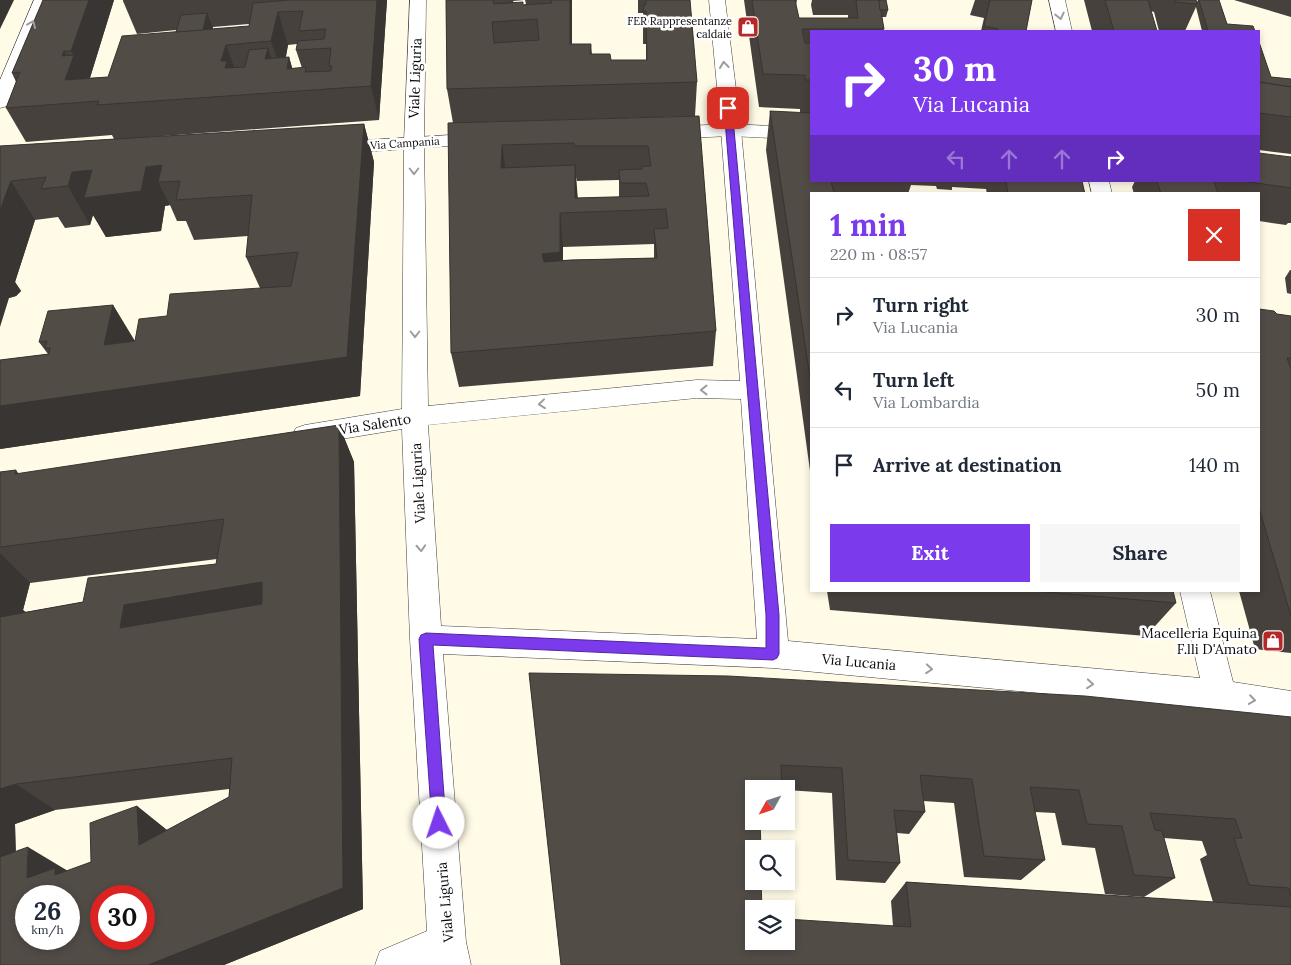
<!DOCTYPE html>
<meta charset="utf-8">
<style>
body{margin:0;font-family:Lora,serif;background:#f6f6f7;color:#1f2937;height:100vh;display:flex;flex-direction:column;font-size:19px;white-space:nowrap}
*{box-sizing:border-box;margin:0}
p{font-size:16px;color:#747a83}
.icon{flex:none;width:28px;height:28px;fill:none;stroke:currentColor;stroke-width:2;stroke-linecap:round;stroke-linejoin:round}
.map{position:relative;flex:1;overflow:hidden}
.drawer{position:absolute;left:810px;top:192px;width:450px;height:400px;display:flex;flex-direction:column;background:#fff;border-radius:0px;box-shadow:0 2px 8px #0003}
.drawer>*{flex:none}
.banner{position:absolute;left:810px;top:30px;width:450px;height:152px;border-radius:0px;box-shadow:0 2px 8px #0003;background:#7c3aed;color:#fff;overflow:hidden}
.needle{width:32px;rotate:230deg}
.fabs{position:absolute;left:745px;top:780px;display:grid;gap:10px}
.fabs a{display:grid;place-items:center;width:50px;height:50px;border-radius:0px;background:#fff;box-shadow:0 2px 8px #0003;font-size:25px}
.speed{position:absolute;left:15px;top:885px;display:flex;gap:10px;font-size:25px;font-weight:700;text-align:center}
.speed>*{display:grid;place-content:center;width:65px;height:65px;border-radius:50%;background:#fff;box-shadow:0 2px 8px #0003;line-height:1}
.speed small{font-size:12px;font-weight:400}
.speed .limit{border:8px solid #d22;background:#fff;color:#111}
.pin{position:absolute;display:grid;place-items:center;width:42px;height:42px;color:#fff;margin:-21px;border-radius:10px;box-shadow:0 2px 8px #0006}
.me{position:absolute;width:55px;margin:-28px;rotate:356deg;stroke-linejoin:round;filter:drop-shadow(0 0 4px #0008)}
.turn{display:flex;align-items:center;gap:18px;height:105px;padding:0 20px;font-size:22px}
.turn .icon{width:65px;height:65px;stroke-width:2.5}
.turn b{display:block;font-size:35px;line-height:42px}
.lanes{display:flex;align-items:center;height:48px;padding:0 20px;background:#0003;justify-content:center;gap:25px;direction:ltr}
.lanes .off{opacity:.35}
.round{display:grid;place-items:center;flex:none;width:52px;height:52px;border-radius:0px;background:#f6f6f7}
.headline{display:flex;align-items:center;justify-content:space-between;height:85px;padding:0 20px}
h1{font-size:30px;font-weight:700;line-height:38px;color:#7c3aed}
.action{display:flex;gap:10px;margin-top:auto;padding:10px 20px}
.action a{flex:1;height:58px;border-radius:0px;background:#7c3aed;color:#fff;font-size:20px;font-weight:700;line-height:58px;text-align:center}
.action a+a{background:#f6f6f7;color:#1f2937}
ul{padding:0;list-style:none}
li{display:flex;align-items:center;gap:15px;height:75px;padding:0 20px;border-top:1px solid #e0e1e3}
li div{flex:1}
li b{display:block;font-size:19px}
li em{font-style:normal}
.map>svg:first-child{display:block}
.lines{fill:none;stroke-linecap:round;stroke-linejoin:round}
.minor-casing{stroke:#3d3d3d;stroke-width:1}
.tertiary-casing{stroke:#3d3d3d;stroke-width:1}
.minor{fill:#fff;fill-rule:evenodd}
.tertiary{fill:#fff;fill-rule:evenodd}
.wall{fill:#47413d;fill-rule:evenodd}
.shaded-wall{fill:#393532}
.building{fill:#524c47;stroke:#393532;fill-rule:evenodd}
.oneway{stroke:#9d9d9d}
.route{fill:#7c3aed;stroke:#51269a}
.labels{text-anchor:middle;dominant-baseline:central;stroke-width:5;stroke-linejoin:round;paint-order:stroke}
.far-poi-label{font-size:11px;fill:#0a0a0a;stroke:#fff;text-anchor:end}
.far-street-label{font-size:11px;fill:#0a0a0a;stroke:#fff}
.street-label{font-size:14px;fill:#0a0a0a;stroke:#fff}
.poi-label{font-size:14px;fill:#0a0a0a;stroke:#fff;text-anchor:end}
</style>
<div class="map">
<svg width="1291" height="965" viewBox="0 0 1291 965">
<rect width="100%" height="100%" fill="#fffbe7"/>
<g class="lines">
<!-- minor casing -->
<g class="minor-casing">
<g id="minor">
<path d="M34,0H50L9,102L7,106L0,108V80Z"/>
<path d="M410,0H426L424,142L428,406L697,380L740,381L721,130L709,0H725L741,130L788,641L1200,678L1180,591H1210L1233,682L1291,691V721L1220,710L773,668L443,654L466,942L471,965H375L380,951L427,931L410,639L402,429L305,445L296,442L292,435L296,428L305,425L402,409L404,142ZM697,398L741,399L757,639L441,626L428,425Z"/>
<path d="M1049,0H1065L1072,31H1056Z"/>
<path d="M1089,181H1109L1112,194H1092Z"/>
</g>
</g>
<!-- tertiary casing -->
<g class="tertiary-casing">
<g id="tertiary">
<path d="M731,124L811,128V140L731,136L663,139L656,137L653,133L656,129L663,127Z"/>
<path d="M485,133L492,135L495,139L492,143L333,154L326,152L323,148L326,144L333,142Z"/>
</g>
</g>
<!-- minor -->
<use href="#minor" class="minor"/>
<!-- tertiary -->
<use href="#tertiary" class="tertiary"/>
</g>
<!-- wall -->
<g class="wall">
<path d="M43,0H114L90,78L108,77L176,32V30L137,34L123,1V0H387L379,120L136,138L364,124L374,162L360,396L0,449V360L48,354L39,342L113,305L135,341L167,316L260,288L246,257L248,236L194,240L186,221H177L170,205L165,206L161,231L106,237L93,215L90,225L65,228L58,217L35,220L15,282L21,291L16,296L9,298L0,146L114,139L112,135L26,142L6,108L16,82L12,73ZM249,24V26L212,29L213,27ZM297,44L296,50L302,68H292L289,57H286L288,45Z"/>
<path d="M446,0H524L513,1L514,3L523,5L526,4L525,0H572V44H591L592,54L611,60H646V44H643V13H638V0H690L697,82L695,116L453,123L447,89Z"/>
<path d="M744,0H797L796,5L799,18H848V15H813L811,5L812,0H886L888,10L886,17H882L884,29L883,31H811V181H1082L1085,194H987L986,189L952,187V190L937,189L936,186L911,185L908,194H811V478L766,150L770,111L800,113V109L759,107Z"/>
<path d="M975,0H1032L1026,31H981L984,18L970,15Z"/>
<path d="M1084,0H1196L1197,2L1198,0H1219L1227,24L1255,31H1202L1196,7L1185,31H1159L1154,12L1151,11L1157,31H1092Z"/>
<path d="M1234,0H1291V17Z"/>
<path d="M1259,42L1271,77L1291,79V154L1259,150Z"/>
<path d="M699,116L716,331L713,366L459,387L451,353L448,123ZM576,177L577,181L619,180V197L577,198ZM654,244V258L563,260V247Z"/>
<path d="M1291,157V223H1288L1286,225L1259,221V194H1134L1132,187L1135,181H1259Z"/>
<path d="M1290,270H1291V294L1287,293L1285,278Z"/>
<path d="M1259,309L1277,314L1291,316V653L1255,649L1239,591H1259Z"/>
<path d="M339,425L354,462L363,909L224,965H0V472L16,470L19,474ZM217,559L216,564L83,602L26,612L23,610L30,583ZM229,789V797L167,830L137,806L91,862L68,871L16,852L15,824L55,810Z"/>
<path d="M827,591H1173L1176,603L1146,636L830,610Z"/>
<path d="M529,673L1291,717V965H561ZM754,789H786V790L832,793L836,880L885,883L900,863L897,833L909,834L925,812L923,801L954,803L964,877L1021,880L1045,860L1035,812L1055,813L1062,845L1095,848L1105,894L1144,897L1175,878L1164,838L1202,841L1207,855L1200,859L1213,902L906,882L891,901L893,926L754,941L760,828L774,829L777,821H754Z"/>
</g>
<!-- shaded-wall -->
<g class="shaded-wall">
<path d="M0,0H14L0,29Z"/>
<path d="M89,0H114L88,84L65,80L62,56L64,51L71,64L74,56L71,51Z"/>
<path d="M377,0H387L379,120L371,86Z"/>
<path d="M570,0H572V77L570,44Z"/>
<path d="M278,12L288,45L282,75L271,41Z"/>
<path d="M207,13L213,28L205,63L199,48Z"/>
<path d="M226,45L238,78L233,95L221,61Z"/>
<path d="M268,48L279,82L265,59Z"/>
<path d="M289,57L299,91L287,69Z"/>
<path d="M364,124L374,162L360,396L0,449V406L347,357Z"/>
<path d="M502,145L507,179L501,168Z"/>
<path d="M162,165L158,182L170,205L165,206L161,231L106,237L93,215L90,225L68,186L72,172L92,170L146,167Z"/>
<path d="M575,165L578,200L575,198Z"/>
<path d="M11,181L35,220L15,282L21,291L16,296L9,298L0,327V210Z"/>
<path d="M560,213L563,247V286L546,289L542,254Z"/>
<path d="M113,305L136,344L104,345Z"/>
<path d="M339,425L354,462L363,909L224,965H148L343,888Z"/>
<path d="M0,553L30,583L23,610L29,616L0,634Z"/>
<path d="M262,582L283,617L120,628L124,605Z"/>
<path d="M16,784L55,810L15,824L16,890L0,882V789Z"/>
<path d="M137,806L169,832L139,845Z"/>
<path d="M28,847L68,871V883L27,878Z"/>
</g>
<!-- building -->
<g class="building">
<path d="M43,0H89L71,51H64L62,56L74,55L65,80L108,77L122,36L249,26L253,3L289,0H377L371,86L97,105L99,101L6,108L20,72L12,73ZM303,11L299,31L326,29L324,39L298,41L296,50L331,48L329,66H332L331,71L305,72L306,67L287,69L289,57L265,59L268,48L249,50L245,67L225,68L227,61H221L226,45L271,41L278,12Z"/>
<path d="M446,0H493L494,4L523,2V5L552,3L551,0H570V44H591L590,54H610L611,60H647L646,11H643L644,5H646V0H690L697,82L447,89ZM537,19L539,40L494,43L492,22Z"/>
<path d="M752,0H795L799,18H858L856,0H879L884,29H802L805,43H811V80H805V75L763,74Z"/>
<path d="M879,0H886L888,10H880Z"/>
<path d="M990,0H1032L1026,31H997L998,29L984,26Z"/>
<path d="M1105,0H1148L1157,31H1114Z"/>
<path d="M1174,0H1196L1197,4L1175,2Z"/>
<path d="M1199,0H1219L1227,24L1253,26L1255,31H1208Z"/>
<path d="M207,13L203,30L176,32L181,15Z"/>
<path d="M1259,42L1271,77L1291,79V87L1259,82Z"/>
<path d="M1259,82L1291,87V117L1259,113Z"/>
<path d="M770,111L811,113V181H831L834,194H811V384Z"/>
<path d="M699,116L716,331L451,353L448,123ZM574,143V146H648L651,166H642V169L619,170L620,183H646L649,196L575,198V165L501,168L502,145ZM666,209L668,228L654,229L657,258L572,260L544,262L542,254L560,252V213Z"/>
<path d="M364,124L347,357L0,406V360L49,354L50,348H45L47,341L39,342L48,311L113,305L104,345L135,341L139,319L167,316L170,294L291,286L298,252L246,257L252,195L176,200L180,181L158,182L162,165L146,167L141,191L84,198L92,170L72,172L68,186L41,189L46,177L11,181L0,210V146Z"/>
<path d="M1259,153L1291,157V188L1243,181H1259Z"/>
<path d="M1006,181H1082L1085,194H1008Z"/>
<path d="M1157,181H1214L1218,194H1161Z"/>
<path d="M1259,309L1274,311L1277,314L1291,316V358H1287L1291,369V616L1259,508Z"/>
<path d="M339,425L343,888L148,965H0V857L28,847L27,878L55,868V875L91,862L90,823L137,806L139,845L229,797L232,758L16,784L0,789V617L83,602L88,578L216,564L224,519L0,547V472L16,470L15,474ZM262,582V604L120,628L124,605ZM26,896H69V939H26ZM101,896H144V939H101Z"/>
<path d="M1034,591H1173L1176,603Z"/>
<path d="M529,673L728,676L1085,696L1291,717V897L1289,888L1249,885L1234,838H1242L1235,819L1150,813L1155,830L1162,831L1175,878L1134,875L1122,826L1087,824L1079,790L1030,787L1045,860L984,856L972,779L920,775L925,812L894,810L900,863L848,860L842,768L781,765L782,789H754V821H760L761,849H754V881H761L762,909H754V941H786V919L911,927L906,882L1291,907V965H561Z"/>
</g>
<!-- one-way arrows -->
<defs><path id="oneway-chevron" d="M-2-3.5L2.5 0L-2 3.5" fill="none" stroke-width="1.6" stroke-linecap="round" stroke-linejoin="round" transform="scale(1.25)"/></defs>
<g class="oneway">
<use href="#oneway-chevron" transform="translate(1060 16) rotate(77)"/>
<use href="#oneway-chevron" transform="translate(32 24) rotate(-67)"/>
<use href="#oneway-chevron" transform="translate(724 65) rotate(-96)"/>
<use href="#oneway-chevron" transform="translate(414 171) rotate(90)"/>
<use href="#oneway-chevron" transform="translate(415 334) rotate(90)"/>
<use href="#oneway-chevron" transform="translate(704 390) rotate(180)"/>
<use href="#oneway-chevron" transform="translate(542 404) rotate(174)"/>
<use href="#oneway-chevron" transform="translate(421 548) rotate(87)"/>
<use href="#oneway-chevron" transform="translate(929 669) rotate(5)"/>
<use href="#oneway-chevron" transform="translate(1090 684) rotate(5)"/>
<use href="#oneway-chevron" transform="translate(1252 700) rotate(8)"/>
</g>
<!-- route -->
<path class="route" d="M728,106L732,108L779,615V654L777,658L773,660L433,645L446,823L444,828L439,830L434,828L432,823L419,639L421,635L426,633L766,648V615L724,108Z"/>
<!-- icons -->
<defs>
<g id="shop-square" transform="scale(1.125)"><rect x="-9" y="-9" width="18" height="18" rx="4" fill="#b62726" stroke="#fff"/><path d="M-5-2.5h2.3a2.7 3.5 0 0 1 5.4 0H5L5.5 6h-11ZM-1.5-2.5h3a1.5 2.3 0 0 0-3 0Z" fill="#fff"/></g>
</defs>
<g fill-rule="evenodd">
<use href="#shop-square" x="748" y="27"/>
<use href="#shop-square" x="1273" y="641"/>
</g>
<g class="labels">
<!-- far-poi labels -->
<g class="far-poi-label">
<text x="732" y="21">FER Rappresentanze<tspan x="732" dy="13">caldaie</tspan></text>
</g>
<!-- far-street labels -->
<g class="far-street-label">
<text transform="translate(405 143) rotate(-4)">Via Campania</text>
</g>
<!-- street labels -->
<g class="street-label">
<text transform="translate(415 78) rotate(-88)">Viale Liguria</text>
<text transform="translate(375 424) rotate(-9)">Via Salento</text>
<text transform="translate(418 483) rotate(-93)">Viale Liguria</text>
<text transform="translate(859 662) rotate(5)">Via Lucania</text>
<text transform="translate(445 902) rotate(-95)">Viale Liguria</text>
</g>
<!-- poi labels -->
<g class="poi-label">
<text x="1257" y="633">Macelleria Equina<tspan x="1257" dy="16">F.lli D'Amato</tspan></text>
</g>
</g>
</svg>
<div class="fabs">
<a><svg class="needle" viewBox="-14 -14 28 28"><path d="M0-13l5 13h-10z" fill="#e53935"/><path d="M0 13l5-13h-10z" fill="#747a83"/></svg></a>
<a><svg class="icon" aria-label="search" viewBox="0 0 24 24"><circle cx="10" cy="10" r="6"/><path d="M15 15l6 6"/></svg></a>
<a><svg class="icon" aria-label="layers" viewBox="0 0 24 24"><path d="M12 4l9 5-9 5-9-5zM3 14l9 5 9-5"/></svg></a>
</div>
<div class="speed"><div>26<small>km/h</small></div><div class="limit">30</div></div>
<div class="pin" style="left:728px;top:108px;background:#d93025"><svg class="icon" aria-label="arrive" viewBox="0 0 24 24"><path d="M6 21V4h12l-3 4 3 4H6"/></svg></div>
<svg class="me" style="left:439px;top:823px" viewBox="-20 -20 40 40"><circle r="19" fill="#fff"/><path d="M0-13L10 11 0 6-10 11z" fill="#7c3aed"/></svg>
<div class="banner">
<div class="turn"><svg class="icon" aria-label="right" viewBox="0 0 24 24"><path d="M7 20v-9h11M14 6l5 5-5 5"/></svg><div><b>30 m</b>Via Lucania</div></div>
<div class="lanes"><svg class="icon off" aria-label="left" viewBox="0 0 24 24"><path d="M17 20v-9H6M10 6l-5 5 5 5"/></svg><svg class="icon off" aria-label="ahead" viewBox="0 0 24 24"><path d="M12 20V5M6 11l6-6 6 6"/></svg><svg class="icon off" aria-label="ahead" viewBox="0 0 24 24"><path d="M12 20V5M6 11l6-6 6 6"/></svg><svg class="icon" aria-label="right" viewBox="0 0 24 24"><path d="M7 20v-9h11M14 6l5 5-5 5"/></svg></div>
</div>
<section class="drawer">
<div class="headline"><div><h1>1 min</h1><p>220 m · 08:57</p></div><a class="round" style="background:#d93025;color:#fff"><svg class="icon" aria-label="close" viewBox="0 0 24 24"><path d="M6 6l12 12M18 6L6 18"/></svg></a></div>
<ul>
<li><svg class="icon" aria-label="right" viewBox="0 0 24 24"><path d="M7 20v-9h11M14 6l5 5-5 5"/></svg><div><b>Turn right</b><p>Via Lucania</p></div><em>30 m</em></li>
<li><svg class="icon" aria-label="left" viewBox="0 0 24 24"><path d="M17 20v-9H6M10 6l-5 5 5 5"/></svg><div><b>Turn left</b><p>Via Lombardia</p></div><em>50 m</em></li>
<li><svg class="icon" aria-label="arrive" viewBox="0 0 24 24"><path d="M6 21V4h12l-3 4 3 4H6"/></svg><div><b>Arrive at destination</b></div><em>140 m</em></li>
</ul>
<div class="action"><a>Exit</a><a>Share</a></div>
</section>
</div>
